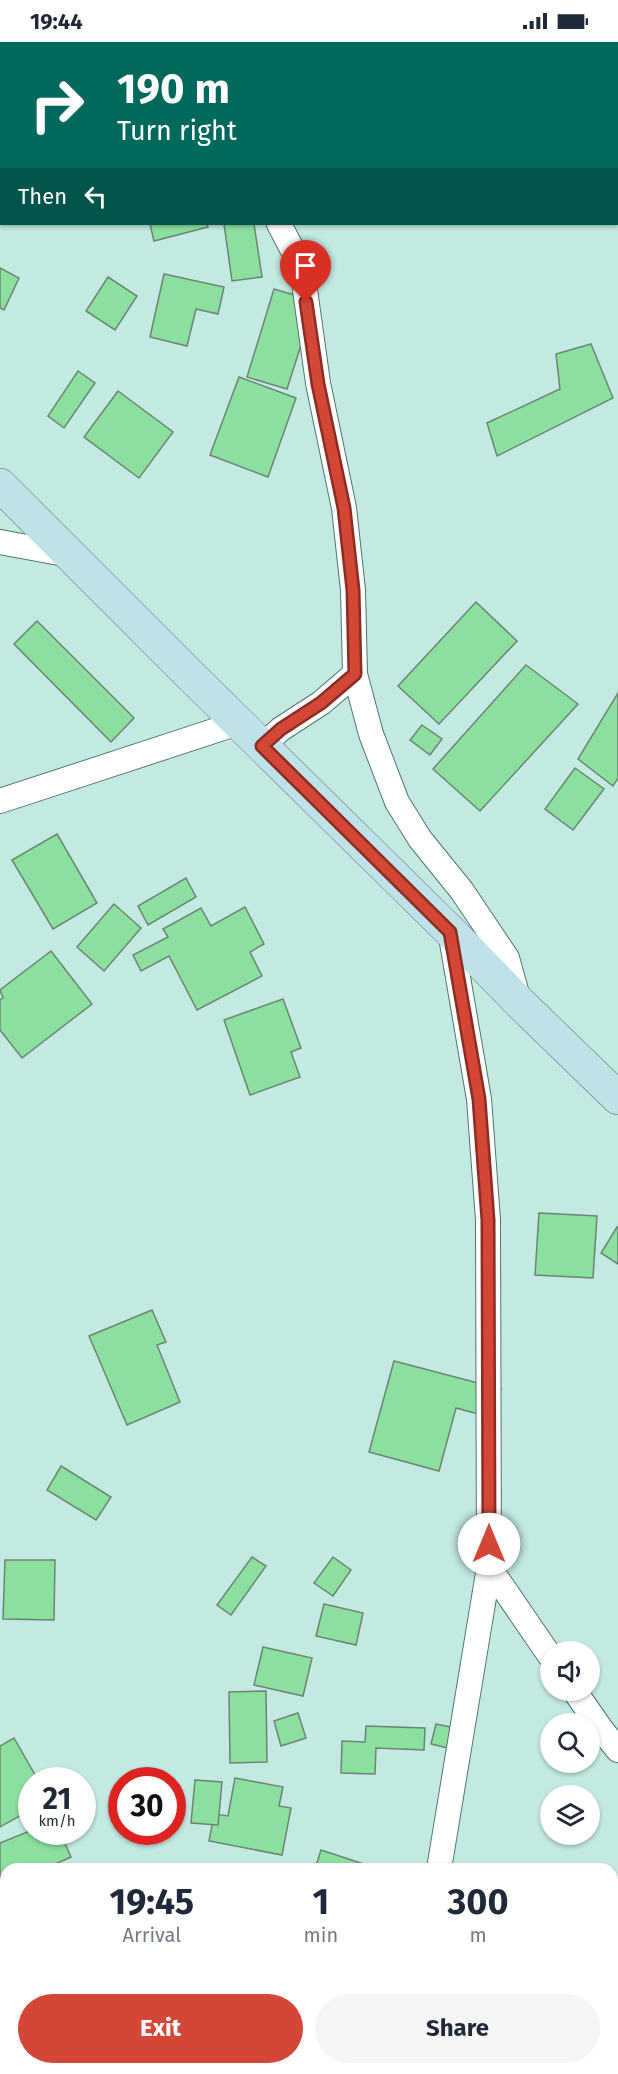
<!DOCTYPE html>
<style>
body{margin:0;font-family:"Fira Sans",sans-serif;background:#f6f6f7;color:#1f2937;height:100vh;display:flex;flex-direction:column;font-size:22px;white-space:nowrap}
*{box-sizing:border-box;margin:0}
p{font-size:20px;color:#747a83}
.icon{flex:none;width:33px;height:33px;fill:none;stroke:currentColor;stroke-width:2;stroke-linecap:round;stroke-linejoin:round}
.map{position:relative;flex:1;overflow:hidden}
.drawer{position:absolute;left:0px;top:1821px;width:618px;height:212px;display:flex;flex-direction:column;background:#fff;border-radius:18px 18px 0 0;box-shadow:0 2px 4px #0004}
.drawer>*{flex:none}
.banner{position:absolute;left:0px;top:0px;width:618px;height:183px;box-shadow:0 2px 4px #0004;background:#00695c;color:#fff;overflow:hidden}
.buttons{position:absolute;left:540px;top:1599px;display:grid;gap:12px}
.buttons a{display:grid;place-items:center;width:60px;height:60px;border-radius:50%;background:#fff;box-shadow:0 2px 4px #0004;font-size:30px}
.speed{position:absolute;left:18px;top:1725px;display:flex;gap:12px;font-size:30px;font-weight:700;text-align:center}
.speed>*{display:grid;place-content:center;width:78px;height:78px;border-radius:50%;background:#fff;box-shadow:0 2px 4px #0004;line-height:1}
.speed small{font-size:15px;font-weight:400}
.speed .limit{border:9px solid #d22;background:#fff;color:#111}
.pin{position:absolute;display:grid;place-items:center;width:51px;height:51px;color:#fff;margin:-62px -26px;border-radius:50% 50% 50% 0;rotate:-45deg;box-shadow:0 0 6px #0007}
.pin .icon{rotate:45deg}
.me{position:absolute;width:66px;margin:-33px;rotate:0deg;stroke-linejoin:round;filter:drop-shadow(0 0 4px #0008)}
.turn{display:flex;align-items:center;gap:21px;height:126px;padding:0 18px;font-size:27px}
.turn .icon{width:78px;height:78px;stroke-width:2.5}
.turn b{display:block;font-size:42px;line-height:51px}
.then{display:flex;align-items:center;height:57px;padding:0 18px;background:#0003;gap:12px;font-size:22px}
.eta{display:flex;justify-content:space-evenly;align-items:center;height:102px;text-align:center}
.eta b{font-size:36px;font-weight:700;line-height:42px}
.button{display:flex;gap:12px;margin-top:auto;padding:12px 18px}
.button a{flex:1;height:69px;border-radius:36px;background:#d44737;color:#fff;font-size:24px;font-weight:700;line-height:69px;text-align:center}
.button a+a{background:#f6f6f7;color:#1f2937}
.status{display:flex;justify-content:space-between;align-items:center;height:42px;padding:0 30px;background:#fff;direction:ltr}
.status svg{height:16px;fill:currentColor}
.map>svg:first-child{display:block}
.building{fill:#8be0a0;stroke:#6c8571;stroke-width:1.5}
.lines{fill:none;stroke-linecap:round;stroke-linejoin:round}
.street-casing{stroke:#51756e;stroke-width:26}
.secondary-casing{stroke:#51756e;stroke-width:34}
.street{stroke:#fff;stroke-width:24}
.secondary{stroke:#bfe2e8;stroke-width:33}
.route-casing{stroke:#8a2e24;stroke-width:15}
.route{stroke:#d44737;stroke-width:10}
</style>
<div class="status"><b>19:44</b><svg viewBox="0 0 49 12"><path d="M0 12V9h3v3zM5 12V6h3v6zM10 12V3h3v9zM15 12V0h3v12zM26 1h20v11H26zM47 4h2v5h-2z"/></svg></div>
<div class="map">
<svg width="618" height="2032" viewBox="0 0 618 2032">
<rect width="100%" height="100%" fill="#c2eae2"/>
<!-- building -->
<g class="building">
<path d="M478,0H576L581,2H478Z"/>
<path d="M150,182H207L208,185L154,199Z"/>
<path d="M224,182H254L262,235L232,239Z"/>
<path d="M0,226L19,236L4,268L0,266Z"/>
<path d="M164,232L224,245L218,272L196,267L187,304L150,295Z"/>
<path d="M108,235L137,254L115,288L86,269Z"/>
<path d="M274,247L315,259L287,347L247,335Z"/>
<path d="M591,302L613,356L497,414L487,381L560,347L556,312Z"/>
<path d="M78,329L95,341L64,386L48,374Z"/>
<path d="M239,335L296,356L268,435L210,413Z"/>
<path d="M118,349L173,390L139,436L84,395Z"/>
<path d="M476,560L517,599L439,682L398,644Z"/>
<path d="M37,579L134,676L111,700L14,602Z"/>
<path d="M526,623L578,662L480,769L433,727Z"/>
<path d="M618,651V736L613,744L578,717Z"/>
<path d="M422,683L442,697L430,713L410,698Z"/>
<path d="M575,726L604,747L573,788L545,767Z"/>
<path d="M57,792L97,861L53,887L12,818Z"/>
<path d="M186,836L196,855L148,883L138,864Z"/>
<path d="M114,862L141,886L104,929L77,905Z"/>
<path d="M245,865L264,902L250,910L262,934L197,968L169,914L141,929L133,913L168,895L163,887L201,866L211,884Z"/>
<path d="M51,909L92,962L22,1016L0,988V958L3,956L0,948Z"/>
<path d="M283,957L301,1006L291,1010L300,1035L250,1053L224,978Z"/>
<path d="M539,1171L597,1174L593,1236L535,1233Z"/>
<path d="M617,1185H618V1222L601,1211Z"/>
<path d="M152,1268L166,1300L157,1303L180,1360L127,1383L89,1294Z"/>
<path d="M394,1319L501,1347L493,1376L456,1366L439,1429L369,1410Z"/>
<path d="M61,1424L111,1455L96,1478L47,1448Z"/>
<path d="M252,1515L266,1524L231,1573L217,1563Z"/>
<path d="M333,1515L351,1528L333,1554L314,1541Z"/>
<path d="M5,1518H55L54,1578L3,1577Z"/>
<path d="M324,1562L363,1571L356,1603L316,1594Z"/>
<path d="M263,1605L312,1616L303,1654L254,1643Z"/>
<path d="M266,1649L267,1720L230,1721L229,1650Z"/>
<path d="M298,1671L306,1696L281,1704L274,1679Z"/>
<path d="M436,1682L456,1686L452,1707L431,1702Z"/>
<path d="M366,1684L425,1686L424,1708L376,1706L375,1732L341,1731L342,1699L365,1700Z"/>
<path d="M14,1696L38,1738H32V1767L0,1785V1704Z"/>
<path d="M235,1736L283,1745L279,1764L291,1766L282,1813L209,1799L214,1772L228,1774Z"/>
<path d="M195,1738L222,1740L218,1783L191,1781Z"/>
<path d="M32,1788V1790H60L71,1815L44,1827H6V1844L0,1846V1801Z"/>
<path d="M321,1808L379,1827H315Z"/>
</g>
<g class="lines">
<!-- street casing -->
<g class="street-casing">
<g id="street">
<path d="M0,500L70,513"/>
<path d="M355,632L371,692L397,760L420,797L462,849L507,916L519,959"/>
<path d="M262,704L281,687L321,661L355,632L353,548L344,466L318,341L301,219L291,205L279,182"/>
<path d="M0,759L238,681"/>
<path d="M489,1525L550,1614"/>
<path d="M574,1648L601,1687L618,1708"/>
<path d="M439,1827L489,1525L488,1178L479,1057L450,889"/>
<path d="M612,1917L618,1911"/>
<path d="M404,2032L406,2026"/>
</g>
</g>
<!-- secondary casing -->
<g class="secondary-casing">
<path id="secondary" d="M0,443L191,634L450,889L520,961L618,1056"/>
</g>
<!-- street -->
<use href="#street" class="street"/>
<!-- secondary -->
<use href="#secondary" class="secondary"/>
</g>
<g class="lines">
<!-- route casing -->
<g class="route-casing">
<path id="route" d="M306,260L318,342L344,466L353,548L355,632L321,661L281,687L262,704L450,890L479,1057L488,1178L489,1502"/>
</g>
<!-- route -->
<use href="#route" class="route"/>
</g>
</svg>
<div class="buttons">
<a><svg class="icon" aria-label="sound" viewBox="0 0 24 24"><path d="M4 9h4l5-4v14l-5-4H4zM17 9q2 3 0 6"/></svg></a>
<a><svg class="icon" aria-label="search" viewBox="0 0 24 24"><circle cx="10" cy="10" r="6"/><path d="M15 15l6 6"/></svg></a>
<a><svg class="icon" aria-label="layers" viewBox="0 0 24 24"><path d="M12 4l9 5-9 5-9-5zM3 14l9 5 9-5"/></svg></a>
</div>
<div class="speed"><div>21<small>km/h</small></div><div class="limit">30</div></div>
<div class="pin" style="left:306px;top:260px;background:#d93025"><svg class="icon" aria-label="arrive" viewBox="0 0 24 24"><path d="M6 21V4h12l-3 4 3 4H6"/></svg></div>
<svg class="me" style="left:489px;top:1502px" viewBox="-20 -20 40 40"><circle r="19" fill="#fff"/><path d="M0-13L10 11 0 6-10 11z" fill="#d44737"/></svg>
<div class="banner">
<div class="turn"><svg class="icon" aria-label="right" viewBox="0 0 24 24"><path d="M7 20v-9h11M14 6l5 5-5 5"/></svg><div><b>190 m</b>Turn right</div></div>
<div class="then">Then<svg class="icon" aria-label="left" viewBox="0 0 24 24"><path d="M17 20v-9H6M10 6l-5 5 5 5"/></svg></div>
</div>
<section class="drawer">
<div class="eta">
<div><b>19:45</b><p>Arrival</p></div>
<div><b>1</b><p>min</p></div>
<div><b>300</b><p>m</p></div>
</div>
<div class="button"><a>Exit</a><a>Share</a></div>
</section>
</div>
